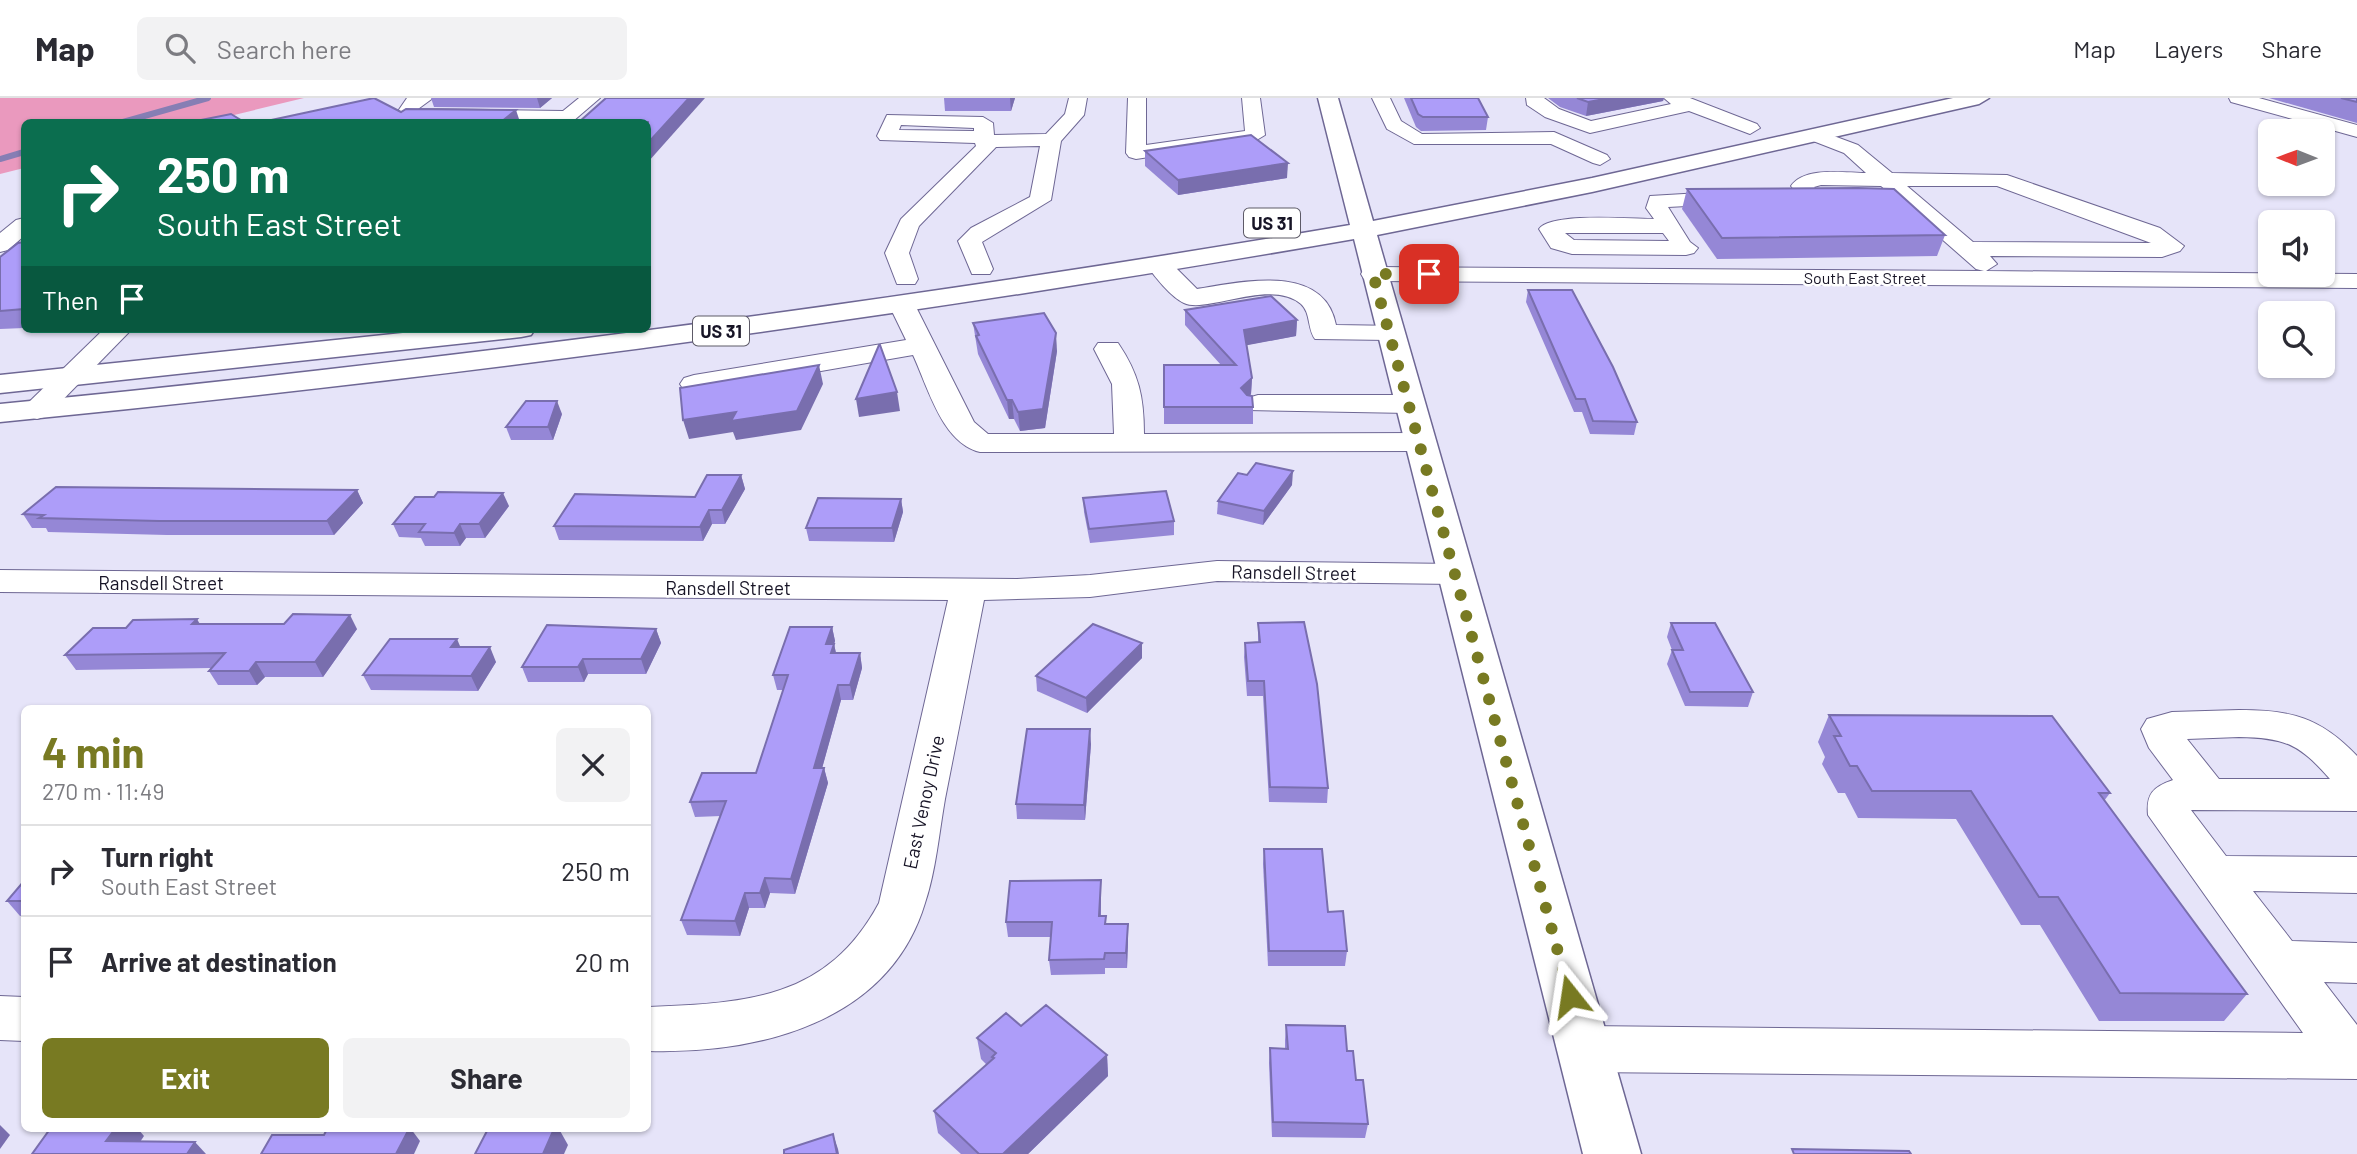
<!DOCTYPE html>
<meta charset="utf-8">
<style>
body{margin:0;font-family:Barlow,sans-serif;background:#f2f2f3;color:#2b2b33;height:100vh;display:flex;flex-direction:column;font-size:26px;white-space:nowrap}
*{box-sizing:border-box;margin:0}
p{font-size:23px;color:#7c7c81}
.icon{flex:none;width:38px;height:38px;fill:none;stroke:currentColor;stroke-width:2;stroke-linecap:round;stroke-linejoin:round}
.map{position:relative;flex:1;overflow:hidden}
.sheet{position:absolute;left:21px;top:607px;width:630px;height:427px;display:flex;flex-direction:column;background:#fff;border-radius:10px;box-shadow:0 2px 5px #0004}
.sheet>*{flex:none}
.top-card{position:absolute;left:21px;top:21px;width:630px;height:214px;border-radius:10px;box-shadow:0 2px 5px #0004;background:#0b6e4f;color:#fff;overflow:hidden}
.needle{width:46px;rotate:271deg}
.buttons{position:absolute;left:2258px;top:21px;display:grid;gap:14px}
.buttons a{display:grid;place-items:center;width:77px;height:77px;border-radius:10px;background:#fff;box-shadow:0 2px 5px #0004;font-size:35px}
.pin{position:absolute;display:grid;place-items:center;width:60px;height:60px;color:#fff;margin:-30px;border-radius:14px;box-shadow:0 4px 10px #0006}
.me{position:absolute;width:77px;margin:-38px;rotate:345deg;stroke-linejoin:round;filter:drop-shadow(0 0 5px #0008)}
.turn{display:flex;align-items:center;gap:24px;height:147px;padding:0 21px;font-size:32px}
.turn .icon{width:91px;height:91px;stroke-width:2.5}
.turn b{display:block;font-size:49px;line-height:60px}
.then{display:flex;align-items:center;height:66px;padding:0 21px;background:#0003;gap:14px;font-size:26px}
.round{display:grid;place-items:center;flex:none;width:74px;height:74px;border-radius:10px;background:#f2f2f3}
.headline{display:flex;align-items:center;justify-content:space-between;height:119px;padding:0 21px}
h1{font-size:42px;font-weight:700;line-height:52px;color:#787a22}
.action{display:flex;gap:14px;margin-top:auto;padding:14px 21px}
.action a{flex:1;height:80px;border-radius:10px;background:#787a22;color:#fff;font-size:28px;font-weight:700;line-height:80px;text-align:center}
.action a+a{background:#f2f2f3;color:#2b2b33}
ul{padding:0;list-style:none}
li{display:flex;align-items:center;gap:21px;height:91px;padding:0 21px;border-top:2px solid #e1e1e2}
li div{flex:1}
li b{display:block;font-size:26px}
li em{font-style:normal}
header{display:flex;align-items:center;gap:42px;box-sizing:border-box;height:98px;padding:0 35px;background:#fff;border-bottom:2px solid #e1e1e2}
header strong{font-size:33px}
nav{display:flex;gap:38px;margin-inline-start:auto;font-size:24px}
.search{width:490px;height:63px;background:#f2f2f3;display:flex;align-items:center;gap:18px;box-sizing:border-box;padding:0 24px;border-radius:10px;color:#7c7c81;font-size:26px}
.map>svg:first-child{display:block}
.green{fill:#ea99be}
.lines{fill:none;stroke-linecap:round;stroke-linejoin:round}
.stream{stroke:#867eb4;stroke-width:6}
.minor-casing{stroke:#6e6794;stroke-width:2}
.major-casing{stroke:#6e6794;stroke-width:3}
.minor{fill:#fff;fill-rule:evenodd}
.major{fill:#fff;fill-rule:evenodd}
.wall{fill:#9587d6}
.shaded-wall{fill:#796eae}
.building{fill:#ad9df9;stroke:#796eae;stroke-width:2}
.route{stroke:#787a22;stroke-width:12;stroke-dasharray:0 21.6}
.labels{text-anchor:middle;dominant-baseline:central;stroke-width:5;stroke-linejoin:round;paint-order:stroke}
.far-street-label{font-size:16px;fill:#171426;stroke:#fff}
.shield{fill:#fff;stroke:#5d5a67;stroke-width:2}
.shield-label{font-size:18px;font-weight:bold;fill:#171426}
.street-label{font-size:19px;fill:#171426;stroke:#fff}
</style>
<header>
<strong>Map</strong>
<div class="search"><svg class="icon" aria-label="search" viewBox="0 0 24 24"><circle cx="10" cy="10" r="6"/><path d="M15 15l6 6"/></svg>Search here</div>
<nav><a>Map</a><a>Layers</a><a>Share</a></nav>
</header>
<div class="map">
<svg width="2357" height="1056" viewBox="0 0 2357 1056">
<rect width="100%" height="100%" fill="#e6e4f9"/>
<!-- green -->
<path class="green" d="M0,0H304L205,24H24V70L0,76Z"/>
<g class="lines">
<!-- stream -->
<g class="stream">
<path d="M123,24L208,0"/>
<path d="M0,61L24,54"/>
</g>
<!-- minor casing -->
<g class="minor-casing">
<g id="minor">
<path d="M407,0H433L418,11L563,13L579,0H600L572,24L406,22L396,16Z"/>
<path d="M1069,0H1087L1084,17L1061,43L1051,102L982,144L993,171L990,176H972L958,143L971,130L1030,99L1040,48L996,49L919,128L909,155L918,181L915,186H897L885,155L901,121L976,48L975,45L880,42L877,38L887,17L983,19L993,25L994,37L1046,36L1065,16ZM901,27L974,30V33L899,32Z"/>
<path d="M1128,0H1146V47L1245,33L1242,0H1260L1265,37L1255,43L1136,61L1129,59L1126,55Z"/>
<path d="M1372,0H1390L1401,23L1422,36L1554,34L1607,57L1610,61L1600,67L1593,65L1551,46H1414L1387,31Z"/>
<path d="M1526,0H1544L1559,11L1591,23L1671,6L1664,0H1690L1757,26L1760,30L1750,36L1689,13L1590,35L1545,19L1527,7Z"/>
<path d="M2229,0H2259L2357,27V39L2231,4Z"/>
<path d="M1815,31L1858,47L1892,75L2007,77L2160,130L2184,148L2180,153L2162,159L1990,158L1997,166L1986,173L2357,176V190L1373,183L1364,181L1361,176L1364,171L1373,169L1984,173L1976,171L1903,107L1805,106L1791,88C1805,68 1845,75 1866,75L1844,55L1808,41L1805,37L1808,33ZM1821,87L1881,88L1888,94H1819L1814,89ZM1907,88H1997L2151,145L1973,144Z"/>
<path d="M1735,93L1743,95L1746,100L1743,105L1668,109L1690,144L1698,150L1694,155L1686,157L1572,156L1551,150L1539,131C1551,114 1632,121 1654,121L1646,110L1650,98ZM1565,135H1663L1669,143L1574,142Z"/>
<path d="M24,120V138L8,152L0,154V135L16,122Z"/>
<path d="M1158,159L1167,161L1197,191C1241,184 1324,164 1336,227L1398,228L1402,234L1398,240L1389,242L1315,241C1307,230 1311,215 1301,206C1270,180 1207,216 1184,205C1171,199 1154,178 1146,166L1149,161Z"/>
<path d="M902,199L911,202L915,207L974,324L988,336H1114L1112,286L1094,251L1098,245H1118C1139,276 1144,299 1144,336L1420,335L1431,338L1435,344L1431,350L1420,353L980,354C942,345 928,289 913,257L694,295L684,292L680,286L684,280L694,277L906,242L889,207L893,202Z"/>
<path d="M104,231H132L47,318L37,321L27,318L22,312L27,306Z"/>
<path d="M1258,297H1409L1419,300L1424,306L1419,312L1409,315L1248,312L1243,306L1248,300Z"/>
<path d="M1217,463L1456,466L1468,469L1473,476L1468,483L1456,486L1217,483L1090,499L984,502C971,569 958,635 945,701C939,735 936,772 925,805C889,925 758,956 648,953V909C746,905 827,902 879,805L948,502L0,494V472L1017,481L1090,477Z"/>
<path d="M2239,612C2291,612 2320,619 2357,658V713L2191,712L2226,758L2357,759V795L2253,793L2292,843L2357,845V885L2324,884L2357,927V981L1584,974L1566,967L1558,951L1566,935L1584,928L2303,935L2148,717C2146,696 2153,689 2173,682L2149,650L2141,631L2147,621L2172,614ZM2239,639C2286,640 2299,646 2330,681H2219L2187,641Z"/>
<path d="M0,898L24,899V943L0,942Z"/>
</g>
</g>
<!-- major casing -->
<g class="major-casing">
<g id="major">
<path d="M1318,0H1338L1373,123L1592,80L1953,0H1989L1979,6L1592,94L1377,137L1641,1056H1583L1354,141C904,219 454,280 0,324V306C452,262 902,203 1350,127Z"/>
<path d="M441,231H535L531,237L521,239L0,295V277Z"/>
</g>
</g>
<!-- minor -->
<use href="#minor" class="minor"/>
<!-- major -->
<use href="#major" class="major"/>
</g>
<!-- wall -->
<g class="wall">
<path d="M431,0H552L540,10L434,9Z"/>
<path d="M944,0H1015L1011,13H945Z"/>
<path d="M1404,0H1478L1488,19L1486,32L1421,33L1416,29Z"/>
<path d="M1548,0H1664L1663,3L1586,18L1560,9Z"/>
<path d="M2269,0H2357V25Z"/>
<path d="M1145,53L1287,80L1178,97L1145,68Z"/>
<path d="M1687,91L1945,137L1937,158L1717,161L1682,111Z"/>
<path d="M24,144V230L0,231V159Z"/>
<path d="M1528,192L1637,324L1634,337L1590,336L1582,314H1574L1526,204Z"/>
<path d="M1185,212L1297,222L1296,238L1246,247L1252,280L1251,296L1250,298L1253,309V326H1164V267H1221L1185,227Z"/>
<path d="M973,225L1057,253L1045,330L1020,333L1014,321H1009L978,256Z"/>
<path d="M562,316L553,342H511L506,329Z"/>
<path d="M741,377L745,391L725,426H712L703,443L559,442L554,428L695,399Z"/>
<path d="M1292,387L1263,427L1217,416L1218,403Z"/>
<path d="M357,392L363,405L334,437H167L48,434L46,430H32L23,416Z"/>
<path d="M1083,400L1174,423V437L1090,445L1084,414Z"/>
<path d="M901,401L903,414L894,444L809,443L806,430Z"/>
<path d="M509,408L485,440H466L460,448H425L421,440L399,439L393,426Z"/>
<path d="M1258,525L1328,690L1327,705L1269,704L1263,598H1247L1244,559L1245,545L1258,544Z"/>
<path d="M1671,525L1753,594L1748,609L1685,608L1667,566L1672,552L1667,539Z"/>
<path d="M200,526L357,531L323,579H265L257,587H218L209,573L211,570L76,572L65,557L126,530Z"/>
<path d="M832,529L835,543L834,546L836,555H860L862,570L853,602H841L822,670H824L828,685L795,796L770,795L765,810H749L740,838L687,837L681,822L721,718L695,719L690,704L756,675L783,592H777L773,577Z"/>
<path d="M656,531L661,545L646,576H588L584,584H528L522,569Z"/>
<path d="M1142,545V560L1087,615L1037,593L1036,578Z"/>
<path d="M460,549L496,564L478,593L371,592L363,577Z"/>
<path d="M1829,617L2110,695L2104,703L2247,896L2224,923H2099L2040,827H2021L1956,721L1858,720L1845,695H1838L1822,666L1825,659L1818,644Z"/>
<path d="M1091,646L1085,722L1017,721L1016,706Z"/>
<path d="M1264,751L1328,814L1347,853L1345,868H1268L1263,766Z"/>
<path d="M24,783V818H20L7,803Z"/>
<path d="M1101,797V818L1106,826L1128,841L1127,870H1105V876L1051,877L1049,862L1051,839H1008L1006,824Z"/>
<path d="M1286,927L1347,953L1368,1026L1365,1040L1272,1039L1269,965L1270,950L1285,951V942Z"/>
<path d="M1021,928L1107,957L1108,978L1028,1056H961L938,1035L934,1013L987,967L981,961L977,940Z"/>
</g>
<!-- shaded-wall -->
<g class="shaded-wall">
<path d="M537,0H552L540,10Z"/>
<path d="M689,0H705L648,64V45Z"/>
<path d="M1010,0H1015L1011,13Z"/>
<path d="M1610,0H1664L1663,3L1586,18L1588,4Z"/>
<path d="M516,12L520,24H501Z"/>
<path d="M1288,65L1287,80L1178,97V82Z"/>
<path d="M1297,222L1296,238L1243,248L1244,232Z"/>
<path d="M1056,235L1057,253L1045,330L1020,333L1018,314Z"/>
<path d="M819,267L823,286L801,332L736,342L733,334L689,341L683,322L736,314Z"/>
<path d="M1252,280L1251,296L1240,306L1241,290Z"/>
<path d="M897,294L900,313L859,319L856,301Z"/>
<path d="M1007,302H1012L1014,321H1009Z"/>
<path d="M557,303L562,316L553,342L548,329Z"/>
<path d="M1293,373L1292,387L1263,427L1264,413Z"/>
<path d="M741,377L745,391L725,426L722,412Z"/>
<path d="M357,392L363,405L334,437L327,423Z"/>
<path d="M503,395L509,408L485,440L479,426Z"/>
<path d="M901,401L903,414L894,444L892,430Z"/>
<path d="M709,412L712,426L703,443L700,429Z"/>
<path d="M460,426L466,440L460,448L454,435Z"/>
<path d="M350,517L357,531L323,579L315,564Z"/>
<path d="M197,521L205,535L192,526Z"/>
<path d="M832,529L835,543L834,546L837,560L831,556L826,546Z"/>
<path d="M656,531L661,545L646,576L641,561Z"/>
<path d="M457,541L463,555L451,549Z"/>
<path d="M1142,545V560L1087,615L1086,600Z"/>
<path d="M490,549L496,564L478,593L471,578Z"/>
<path d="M860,555L862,570L853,602L850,587Z"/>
<path d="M583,561L588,576L584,584L578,569Z"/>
<path d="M256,564L265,579L257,587L249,573Z"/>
<path d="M838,587L841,602L818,685L814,670Z"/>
<path d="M1090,631L1091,646L1085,722L1084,707Z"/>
<path d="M824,670L828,685L795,796L791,781Z"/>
<path d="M765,780L770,795L765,810L760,795Z"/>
<path d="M1101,782V797L1100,833L1099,818Z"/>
<path d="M745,795L749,810L740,838L735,823Z"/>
<path d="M1128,826V841L1127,870L1126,855Z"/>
<path d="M1107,957L1108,978L1028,1056H1003Z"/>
<path d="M0,1027L10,1037L0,1051Z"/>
<path d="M115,1031H138L144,1038L132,1056L106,1043Z"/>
<path d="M409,1031H411L420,1043L414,1056H396Z"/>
<path d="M554,1031H559L568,1047L564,1056H543Z"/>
<path d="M833,1036L838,1051L839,1056H837Z"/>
<path d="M195,1044L206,1056H187Z"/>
</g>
<!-- building -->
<g class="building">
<path d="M374,0L401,14L406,11L516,12L501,24H262Z"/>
<path d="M606,0H689L648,45V24H579Z"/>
<path d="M1411,0H1478L1488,19H1423L1418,16Z"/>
<path d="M1577,0H1610L1588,4Z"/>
<path d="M2341,0H2357V4Z"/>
<path d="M231,16L244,24H191Z"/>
<path d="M1251,37L1288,65L1178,82L1145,53Z"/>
<path d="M1858,90L1894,91L1945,137L1722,140L1687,91Z"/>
<path d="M24,144V211L0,213V159L18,145Z"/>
<path d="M1528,192H1572L1613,269L1637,324L1593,323L1585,301H1576Z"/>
<path d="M1271,198L1297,222L1244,232L1252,280L1241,290L1247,297L1252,298L1253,309H1164V267H1236L1185,212Z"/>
<path d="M1044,215L1056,235L1043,311L1018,314L1012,302H1007L976,238L979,237L973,225Z"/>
<path d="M879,247H880L897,294L856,301Z"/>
<path d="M819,267L797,313L731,323L736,314L683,322L680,290Z"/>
<path d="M526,303H557L548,329H506Z"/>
<path d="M1256,365L1293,373L1264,413L1218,403L1238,375L1247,377Z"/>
<path d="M707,377H741L722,412H709L700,429L554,428L575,396L695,399Z"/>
<path d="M56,389L357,392L327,423H159L39,420L44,417L23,416Z"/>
<path d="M1166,393L1174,423L1089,431L1083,400Z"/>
<path d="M438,394L503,395L479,426H460L454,435L419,434L425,426H393L415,399H434Z"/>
<path d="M818,400L901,401L892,430H806Z"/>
<path d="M293,516L350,517L315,564H256L249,573H209L225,555L65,557L93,530H126L133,522L197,521L192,526H284Z"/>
<path d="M1304,524L1317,586L1328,690L1270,689L1264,583H1248L1245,545L1260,544L1258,525Z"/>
<path d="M1671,525H1715L1753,594H1690L1672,552H1683Z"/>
<path d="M1093,526L1142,545L1086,600L1036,578Z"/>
<path d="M547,527L656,531L641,561H583L578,569H522Z"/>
<path d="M790,529H832L826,546H834L831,555H860L850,587H838L814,670H824L791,781L765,780L760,795H745L735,823L681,822L726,703L690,704L702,675H756L788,577H773Z"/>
<path d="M390,541H457L451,549H490L471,578L363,577Z"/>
<path d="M1829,617L2052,618L2110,695H2099L2247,896L2120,895L2058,799H2039L1971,693H1872L1857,668H1850L1834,638H1841Z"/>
<path d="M1027,631H1090L1084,707L1016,706Z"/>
<path d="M1264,751H1322L1328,814L1343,813L1347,853H1269Z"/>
<path d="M1101,782L1099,818H1106L1105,826H1128L1126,855H1105L1104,861L1049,862L1052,824H1006L1010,783Z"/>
<path d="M24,783V803H7Z"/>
<path d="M1046,907L1107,957L1003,1056H979L934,1013L994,960L992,959L996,955L977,940L1006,915L1021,928Z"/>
<path d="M1286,927L1345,928L1347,953H1353L1356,982H1363L1368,1026L1273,1024L1270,950L1288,951Z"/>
<path d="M50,1031H115L106,1043L195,1044L187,1056H32Z"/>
<path d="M327,1031L366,1032V1031H409L396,1056H261L272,1037H324Z"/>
<path d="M488,1031H554L543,1056H475Z"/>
<path d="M833,1036L837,1056H784V1052Z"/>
<path d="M1792,1051L1909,1053L1911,1056H1794Z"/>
</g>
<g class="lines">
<!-- route -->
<path class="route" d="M1429,176H1373L1570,898"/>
</g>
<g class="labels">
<!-- far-street labels -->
<g class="far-street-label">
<text x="1865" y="179">South East Street</text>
</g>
<!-- shield labels -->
<g class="shield">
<rect x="1244" y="110.5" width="56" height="29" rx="5"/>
<rect x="693" y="218.5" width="56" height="29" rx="5"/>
</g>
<g class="shield-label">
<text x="1272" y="125">US 31</text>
<text x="721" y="233">US 31</text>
</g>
<!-- street labels -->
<g class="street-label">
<text transform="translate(1294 474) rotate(1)">Ransdell Street</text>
<text x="161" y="484">Ransdell Street</text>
<text x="728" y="489">Ransdell Street</text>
<text transform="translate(923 704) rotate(-78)">East Venoy Drive</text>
</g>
</g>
</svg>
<div class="buttons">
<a><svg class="needle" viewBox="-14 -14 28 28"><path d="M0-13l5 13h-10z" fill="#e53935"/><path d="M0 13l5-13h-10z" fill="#7c7c81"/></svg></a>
<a><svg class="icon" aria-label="sound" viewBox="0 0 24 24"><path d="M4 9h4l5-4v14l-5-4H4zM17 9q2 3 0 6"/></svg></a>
<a><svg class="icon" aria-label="search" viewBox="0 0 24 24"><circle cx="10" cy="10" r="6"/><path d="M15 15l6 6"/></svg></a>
</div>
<div class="pin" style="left:1429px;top:176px;background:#d93025"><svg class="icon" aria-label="arrive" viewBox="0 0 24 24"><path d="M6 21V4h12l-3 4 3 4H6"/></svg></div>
<svg class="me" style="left:1570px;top:898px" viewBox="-20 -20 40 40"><path d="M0-17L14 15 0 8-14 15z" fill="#787a22" stroke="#fff" stroke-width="4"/></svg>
<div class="top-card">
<div class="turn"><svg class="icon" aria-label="right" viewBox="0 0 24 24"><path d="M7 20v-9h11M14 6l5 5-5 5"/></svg><div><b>250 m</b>South East Street</div></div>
<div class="then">Then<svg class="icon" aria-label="arrive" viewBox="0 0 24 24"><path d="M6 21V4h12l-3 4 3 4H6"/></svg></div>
</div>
<section class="sheet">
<div class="headline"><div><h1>4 min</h1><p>270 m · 11:49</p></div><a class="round"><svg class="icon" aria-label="close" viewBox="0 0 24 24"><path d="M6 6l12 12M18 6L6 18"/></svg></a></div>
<ul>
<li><svg class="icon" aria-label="right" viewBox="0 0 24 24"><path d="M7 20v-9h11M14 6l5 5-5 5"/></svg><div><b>Turn right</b><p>South East Street</p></div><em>250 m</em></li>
<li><svg class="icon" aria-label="arrive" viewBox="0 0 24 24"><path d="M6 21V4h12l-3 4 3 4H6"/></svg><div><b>Arrive at destination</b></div><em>20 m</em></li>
</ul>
<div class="action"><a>Exit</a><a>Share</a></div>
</section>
</div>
